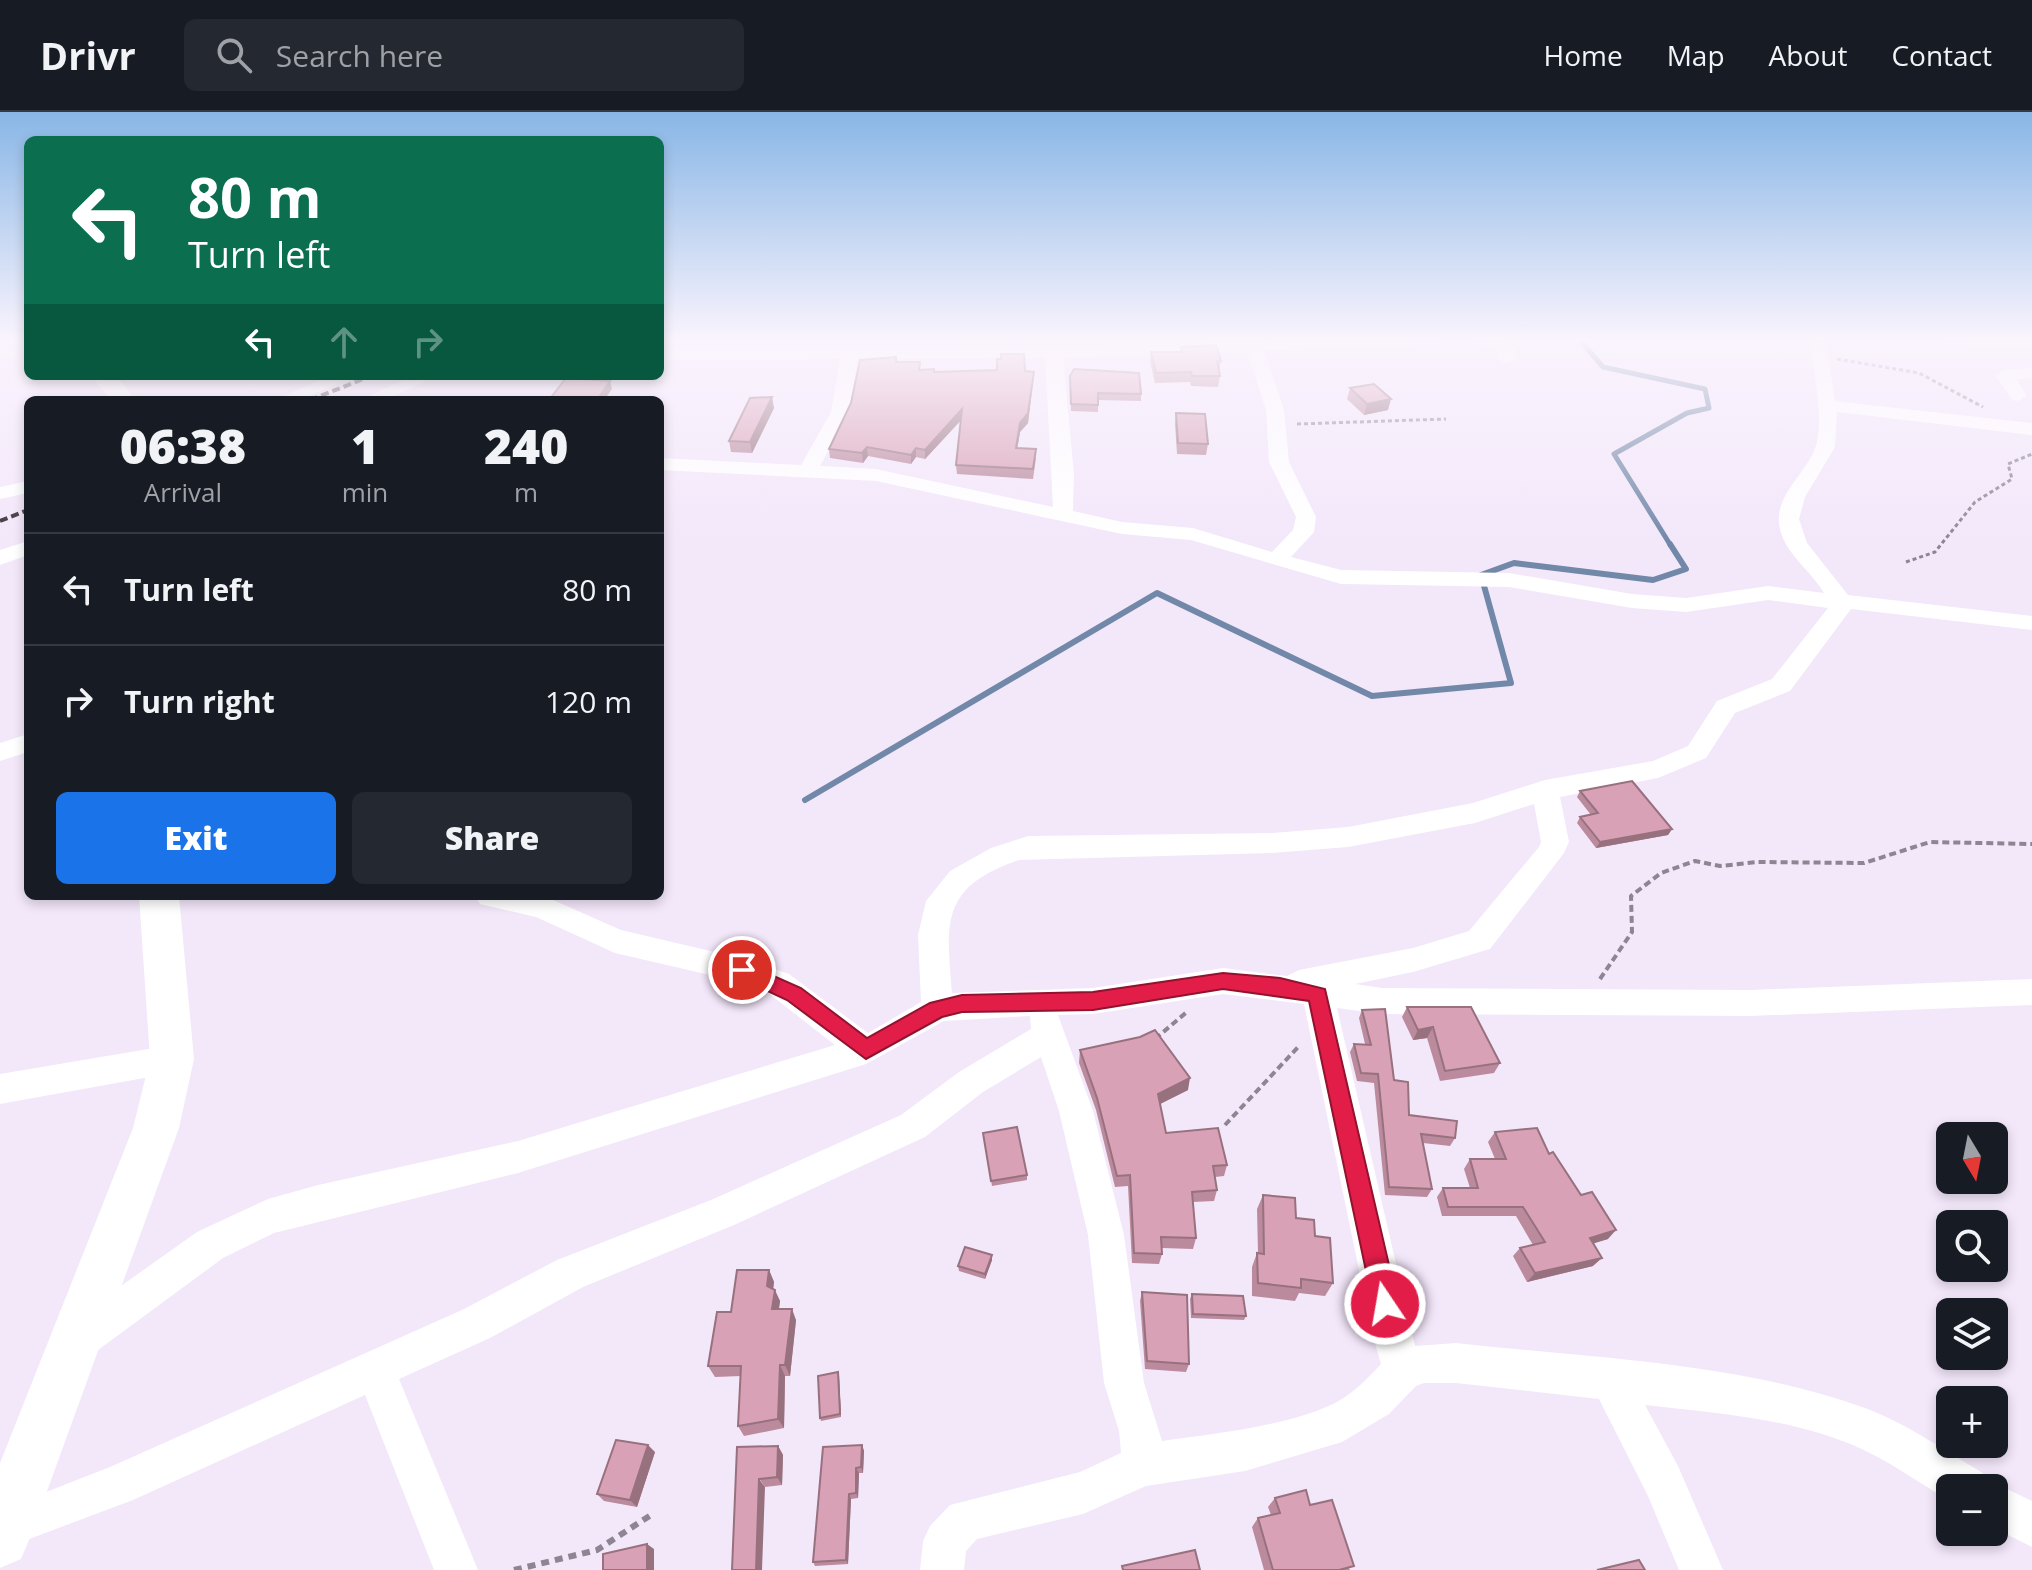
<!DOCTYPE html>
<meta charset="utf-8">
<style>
body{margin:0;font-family:"Open Sans",sans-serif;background:#242831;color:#f1f3f6;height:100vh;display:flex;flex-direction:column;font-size:30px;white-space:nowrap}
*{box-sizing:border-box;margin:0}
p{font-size:26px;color:#9ea1a6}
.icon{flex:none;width:44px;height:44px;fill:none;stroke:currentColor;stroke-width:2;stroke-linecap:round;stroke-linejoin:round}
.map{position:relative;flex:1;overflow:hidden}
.drawer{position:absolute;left:24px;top:284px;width:640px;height:504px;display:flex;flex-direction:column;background:#171b24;border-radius:12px;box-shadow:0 4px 12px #0003}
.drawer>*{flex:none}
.top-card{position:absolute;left:24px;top:24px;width:640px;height:244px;border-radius:12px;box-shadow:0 4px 12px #0003;background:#0b6e4f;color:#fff;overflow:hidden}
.needle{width:52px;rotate:170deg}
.fabs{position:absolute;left:1936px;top:1010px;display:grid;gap:16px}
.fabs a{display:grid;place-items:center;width:72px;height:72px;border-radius:12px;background:#171b24;box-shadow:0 4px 12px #0003;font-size:40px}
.pin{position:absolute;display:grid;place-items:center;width:68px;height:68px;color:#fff;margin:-34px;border:4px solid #fff;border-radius:50%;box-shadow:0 2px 8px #0007}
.me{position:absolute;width:88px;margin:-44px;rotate:348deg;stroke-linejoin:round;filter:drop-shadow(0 0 6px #0008)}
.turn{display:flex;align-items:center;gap:28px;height:168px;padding:0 32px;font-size:36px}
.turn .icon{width:104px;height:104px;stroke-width:2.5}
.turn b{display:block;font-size:56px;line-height:68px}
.lanes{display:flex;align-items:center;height:76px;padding:0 32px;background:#0003;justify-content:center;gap:40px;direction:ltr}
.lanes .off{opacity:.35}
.eta{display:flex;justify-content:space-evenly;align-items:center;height:136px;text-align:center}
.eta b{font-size:48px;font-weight:800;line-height:56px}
.action{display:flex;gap:16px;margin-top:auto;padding:16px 32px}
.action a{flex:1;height:92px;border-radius:12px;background:#1a73e8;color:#fff;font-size:32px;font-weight:800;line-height:92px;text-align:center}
.action a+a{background:#242831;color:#f1f3f6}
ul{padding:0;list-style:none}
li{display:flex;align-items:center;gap:24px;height:112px;padding:0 32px;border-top:2px solid #363941}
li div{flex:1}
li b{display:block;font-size:30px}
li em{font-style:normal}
header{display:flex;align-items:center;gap:48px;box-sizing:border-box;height:112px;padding:0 40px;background:#171b24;border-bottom:2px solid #363941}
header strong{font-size:38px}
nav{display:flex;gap:44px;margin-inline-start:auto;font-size:28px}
.search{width:560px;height:72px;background:#242831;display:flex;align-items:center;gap:20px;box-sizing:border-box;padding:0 28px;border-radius:12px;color:#9ea1a6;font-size:30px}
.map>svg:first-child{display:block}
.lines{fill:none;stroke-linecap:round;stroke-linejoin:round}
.stream-far1{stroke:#7288a8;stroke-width:5}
.stream{stroke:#7288a8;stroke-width:6}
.path-far2{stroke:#8d8592;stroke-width:3;stroke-dasharray:4 3;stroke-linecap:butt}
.path-far1{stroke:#8d8592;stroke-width:4;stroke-dasharray:7 4;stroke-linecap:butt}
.path{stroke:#8d8592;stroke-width:6;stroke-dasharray:8 6;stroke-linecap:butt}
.street{fill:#fff;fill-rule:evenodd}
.secondary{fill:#fff;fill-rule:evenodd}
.rail{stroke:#322d35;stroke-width:4;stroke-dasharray:8 4;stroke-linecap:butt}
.wall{fill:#bb8a9d}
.shaded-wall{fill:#98717f}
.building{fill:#d9a1b6;stroke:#98717f;stroke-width:2}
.route{fill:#e11d48;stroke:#92132f;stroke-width:2}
</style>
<header>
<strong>Drivr</strong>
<div class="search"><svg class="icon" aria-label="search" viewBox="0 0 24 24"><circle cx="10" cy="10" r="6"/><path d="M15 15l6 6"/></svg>Search here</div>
<nav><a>Home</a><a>Map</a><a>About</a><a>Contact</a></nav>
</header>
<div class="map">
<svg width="2032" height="1458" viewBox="0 0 2032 1458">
<rect width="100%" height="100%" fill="#f3e7fa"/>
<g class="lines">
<!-- stream-far1 -->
<path class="stream-far1" d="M1578,226L1603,255L1705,277L1709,296L1687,301L1614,342L1671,434"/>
<!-- stream -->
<path class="stream" d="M805,688L1157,481L1372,584L1511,571L1481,463L1514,451L1653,468L1686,457L1670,432"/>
<!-- path-far2 -->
<g class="path-far2">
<path d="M1837,247L1919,261L1983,295"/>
<path d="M1297,312L1446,307"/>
<path d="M1906,450L1935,440L1975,390L2012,367L2008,352L2032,342"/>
</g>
<!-- path-far1 -->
<g class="path-far1">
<path d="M1600,867L1632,820L1631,784L1661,761L1695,749L1720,754L1758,750L1864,751L1930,730L2032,732"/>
<path d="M1155,927L1188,899"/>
<path d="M1225,1013L1300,933"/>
</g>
<!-- path -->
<path class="path" d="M514,1458L597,1438L654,1401"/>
<!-- street -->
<g class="street">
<path d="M1312,226H1451L1443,231L1264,238L1284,298L1289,350L1316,405L1314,420L1291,445L1341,458L1509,461L1632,482L1686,486L1768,474L1824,481C1812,460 1789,445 1781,421C1770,388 1802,366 1814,339C1826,312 1813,257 1809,226H1825L1835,289L2032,311V323L1837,300L1835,335L1805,385L1799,407L1807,431L1848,483L2032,504V518L1851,497L1790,579L1735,601L1706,646L1658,666L1560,685L1569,730L1564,741L1490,837L1413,860L1355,872L1382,876L1750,878L2032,867V893L1750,904L1382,902L1337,896L1415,1234L1456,1231C1590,1246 1738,1250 1865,1296C1906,1311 1945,1339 1983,1361L1988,1373L1994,1371L2032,1389V1435L1994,1416V1376H1950V1389C1919,1371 1888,1348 1855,1334C1790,1306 1715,1301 1645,1293L1678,1354L1723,1458H1679L1648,1384L1599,1287L1456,1271H1424L1416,1274L1389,1302L1342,1330L1245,1359L1146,1374L1083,1402L977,1427L966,1439L964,1458H920L923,1429L930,1414L950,1393L1080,1360L1121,1341L1119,1319L1104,1271L1088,1123L1059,999L1041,945L983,980L925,1025L734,1113L583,1175L490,1226L399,1267L478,1458H434L365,1283L133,1388L0,1438V1398L110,1355L462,1198L557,1148L711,1088L901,1003L959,960L1031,917L1030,904L944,909L866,952L518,1061L274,1121L223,1146L94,1241L80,1247L66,1241L60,1227L66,1213L197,1120L268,1087L318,1073L518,1029L835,933L767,880L740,870L615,841L536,805L480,792L475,784H544L621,818L753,849L789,862L868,921L921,890L918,823L926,789L950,759L991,736L1028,724L1272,721L1348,715L1473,691L1545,668L1653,649L1688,634L1717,589L1772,567L1828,496L1768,488L1686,500L1632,496L1509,475L1341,472L1191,428L1122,422L876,369L660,358V346L801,353L831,300L840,247L660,248V238L1054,236ZM1247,239L1266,298L1269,350L1296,405L1293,418L1272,440L1193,416L1122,410L1073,399L1074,362L1063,246ZM1045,246L1053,395L876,357L820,354L849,300L858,247ZM1534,692L1541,730L1539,735L1469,819L1413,836L1299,858L1287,864L1223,856L1093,876L952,881C946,809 941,775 1019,748L1272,741L1348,735L1475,711ZM1223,882L1304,892L1372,1221L1381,1252C1367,1267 1352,1283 1333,1292C1287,1314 1212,1322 1162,1329L1144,1271L1124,1123L1093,999L1058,903L1093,902Z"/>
<path d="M1460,226H1506L1516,238V246L1507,251L1501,250L1495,234L1468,231Z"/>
<path d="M1931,226H2032V235L1939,231Z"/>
<path d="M2032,256V266L2016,267L2027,284L2018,289L2012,288L1995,263L2004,258Z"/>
<path d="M329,264H354L300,288H275Z"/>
<path d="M412,264H436L386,288H361Z"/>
<path d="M28,369V381L0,387V375Z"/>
<path d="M28,429V443L0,453V438Z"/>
<path d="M28,622V640L0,649V631Z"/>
<path d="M172,933L184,937L188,947L184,957L172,961L0,992V962Z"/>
</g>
<!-- secondary -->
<g class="secondary">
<path d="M91,264H116L136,288H111Z"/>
<path d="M139,784H179L194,947L179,1016L30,1426L21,1447L0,1456V1351L133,1016L150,947Z"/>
</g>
<!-- rail -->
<g class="rail">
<path d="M310,288L371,264"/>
<path d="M0,409L28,398"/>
</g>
</g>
<!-- wall -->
<g class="wall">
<path d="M1179,226H1209L1180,228Z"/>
<path d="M1181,235L1221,249L1219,259L1220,264L1218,275L1191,274L1190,270L1155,271L1150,250L1151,240H1180Z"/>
<path d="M897,250L920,258L934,260H1034L1028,311L1020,320L1017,336L1036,346L1033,367L957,362L956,353L961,308L925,347L916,345L911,352L868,344L863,351L830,346L829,337Z"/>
<path d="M1070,264L1141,282V289L1098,288V300L1071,299Z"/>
<path d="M1350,276L1388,298L1364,303L1347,287Z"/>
<path d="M774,296L752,341L731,340L729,329Z"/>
<path d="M1176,301L1208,332L1206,343L1177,342L1175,312Z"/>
<path d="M1580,679L1672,717L1668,723L1596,736L1577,711L1580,705L1591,703L1577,685Z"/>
<path d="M1407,895L1500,951L1494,961L1440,969L1427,926L1413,928L1402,905Z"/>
<path d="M1362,898L1409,1003L1455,1026L1450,1034L1423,1031L1432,1077L1427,1085L1385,1083L1374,971L1357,969L1350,940L1354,932H1365L1359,906Z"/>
<path d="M1080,938L1188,978L1160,992L1166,1021L1227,1053L1224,1064L1215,1065L1217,1078L1214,1089L1193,1090L1196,1126L1193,1137L1162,1136V1142L1159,1152L1132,1151L1128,1074L1115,1075L1096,998L1079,951Z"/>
<path d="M1495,1020L1549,1042L1608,1127L1593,1131V1154L1527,1170L1513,1144L1520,1136L1533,1133L1516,1104H1442L1437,1085L1443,1076H1470L1464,1057L1470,1047H1495L1488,1030Z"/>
<path d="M983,1021L1027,1063V1068L992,1074Z"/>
<path d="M1263,1083L1296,1106L1315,1124L1333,1171L1325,1184L1299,1181L1295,1189L1252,1184V1155L1257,1141H1258L1257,1097Z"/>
<path d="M992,1143V1148L985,1167L959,1159L958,1154Z"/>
<path d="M769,1158L774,1170L773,1177L780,1189L779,1197L796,1208L790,1264H785L784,1316L744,1324L738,1314L741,1264L715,1265L708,1254L731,1200Z"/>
<path d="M1142,1180L1189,1252L1186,1260L1145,1257L1140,1189Z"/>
<path d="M1192,1182L1246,1204L1244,1208L1191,1206L1190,1187Z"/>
<path d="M839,1264L841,1305L821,1309L820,1306Z"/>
<path d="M862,1333L864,1339L863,1361H859L858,1386L851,1387L848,1452L815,1454L813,1450Z"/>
<path d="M778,1334L783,1343L782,1373L765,1375L737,1335Z"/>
<path d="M655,1340L637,1395L604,1389L597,1382Z"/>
<path d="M1275,1386L1310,1393L1350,1458H1264L1252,1415L1258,1406L1271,1403L1268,1395Z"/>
</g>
<!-- shaded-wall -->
<g class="shaded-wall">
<path d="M1034,260L1028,311L1020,320L1016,345L1020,311Z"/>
<path d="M610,269L612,277L604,288H597Z"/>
<path d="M772,285L774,296L752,341L750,330Z"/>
<path d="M1391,287L1388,298L1364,303L1367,292Z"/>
<path d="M962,297L963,306L925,347V338Z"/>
<path d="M867,335L868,344L863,351L862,341Z"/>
<path d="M916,336V345L911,352V343Z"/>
<path d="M1672,717L1668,723L1596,736L1600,730Z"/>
<path d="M1433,915L1427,926L1413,928L1418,918Z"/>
<path d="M1190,966L1188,978L1156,994L1158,982Z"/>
<path d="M1616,1118L1608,1127L1582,1135L1590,1126Z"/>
<path d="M992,1143V1148L985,1167V1162Z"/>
<path d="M1602,1146L1593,1154L1527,1170L1535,1161Z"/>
<path d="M769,1158L774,1170L772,1186L767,1174Z"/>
<path d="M775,1178L780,1189L777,1208L772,1197Z"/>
<path d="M792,1197L796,1208L790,1264L785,1253Z"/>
<path d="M780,1253L785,1264L784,1316L778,1307Z"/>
<path d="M838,1260L839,1264L841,1305L840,1302Z"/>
<path d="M648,1333L655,1340L637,1395L630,1388Z"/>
<path d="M862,1333L864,1339L863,1361L861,1355Z"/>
<path d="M778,1334L783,1343L782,1373L777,1365Z"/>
<path d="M856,1356L859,1361L858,1386L856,1381Z"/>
<path d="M759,1367L765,1375L762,1458H756Z"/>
<path d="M849,1382L851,1387L848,1452L846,1448Z"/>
<path d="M647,1432L654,1437V1458H647Z"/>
</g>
<!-- building -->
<g class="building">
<path d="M1216,233L1221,249H1217L1220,264H1192L1191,260L1156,261L1151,240H1182L1181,235Z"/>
<path d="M1001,242H1024L1025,259L1034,260L1028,301L1020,311L1016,336L1036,337L1033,357L956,353L962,297L925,338L916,336L911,343L867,335L862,341L829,337L851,291L860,248L896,245V250H920L919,258L934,257V260L997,258V247H1001Z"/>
<path d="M1074,257L1139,261L1141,282L1098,281V293L1071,292L1070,264Z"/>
<path d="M566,266L610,269L597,288H549Z"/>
<path d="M1374,272L1391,287L1367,292L1350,276Z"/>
<path d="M772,285L750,330L729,329L750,286Z"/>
<path d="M1176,301L1205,302L1208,332L1178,331Z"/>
<path d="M1632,669L1672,717L1600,730L1580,705L1598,701L1580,679Z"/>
<path d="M1407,895H1471L1500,951L1445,959L1433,915L1418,918Z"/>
<path d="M1385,897L1394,968L1408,970L1409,1003L1457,1009L1455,1026L1421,1022L1432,1077L1389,1075L1378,962L1361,961L1354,932L1371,933L1362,898Z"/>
<path d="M1155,918L1190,966L1158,982L1166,1021L1218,1016L1227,1053L1213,1054L1217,1078L1192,1080L1196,1126L1161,1125L1162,1142L1134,1141L1130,1063L1117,1064L1097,986L1080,938L1140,925Z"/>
<path d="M1017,1015L1027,1063L991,1069L983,1021Z"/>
<path d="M1537,1016L1549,1042L1553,1040L1581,1083L1592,1080L1616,1118L1590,1126L1602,1146L1535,1161L1520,1136L1545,1130L1523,1095H1448L1443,1076H1478L1470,1047H1506L1495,1020Z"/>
<path d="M1263,1083L1295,1086L1296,1106L1314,1108L1315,1124L1330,1126L1333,1171L1301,1167V1176L1258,1171L1257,1141L1264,1142Z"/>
<path d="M965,1135L992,1143L985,1162L958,1154Z"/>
<path d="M737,1158H769L767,1174L775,1178L772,1197H792L785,1253H780L778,1307L738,1314L741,1254H708L717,1200H731Z"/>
<path d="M1142,1180L1187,1183L1189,1252L1147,1249Z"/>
<path d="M1192,1182L1243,1184L1246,1204L1193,1202Z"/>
<path d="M838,1260L840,1302L820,1306L818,1264Z"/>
<path d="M616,1328L648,1333L630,1388L597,1382Z"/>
<path d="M862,1333L861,1355L856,1356V1381L849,1382L846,1448L813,1450L823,1335Z"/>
<path d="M778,1334L777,1365L759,1367L756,1458H732L737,1335Z"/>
<path d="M1306,1378L1310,1393L1332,1388L1354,1454L1339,1458H1273L1258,1406L1280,1401L1275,1386Z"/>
<path d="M647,1432V1458H603V1442Z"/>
<path d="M1195,1438L1200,1458H1123L1122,1454Z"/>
<path d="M1639,1448L1645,1458H1597Z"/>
</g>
<!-- sky -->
<linearGradient id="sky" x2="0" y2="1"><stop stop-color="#88b6e6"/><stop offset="0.53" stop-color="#faf4fd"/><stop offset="1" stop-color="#faf4fd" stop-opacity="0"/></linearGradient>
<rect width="2032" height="430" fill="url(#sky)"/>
<!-- route -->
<path class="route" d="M742,850L801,876L867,926L930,891L962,883L1093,880L1223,861L1280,866L1325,877L1398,1192L1394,1201L1385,1205L1377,1201L1373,1192L1309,889L1223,877L1093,898L962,900L942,905L866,947L787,888L735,864L732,858Z"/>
</svg>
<div class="fabs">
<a><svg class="needle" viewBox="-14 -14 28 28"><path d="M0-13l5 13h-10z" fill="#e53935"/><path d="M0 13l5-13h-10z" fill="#9ea1a6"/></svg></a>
<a><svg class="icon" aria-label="search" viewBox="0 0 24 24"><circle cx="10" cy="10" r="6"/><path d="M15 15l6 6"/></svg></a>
<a><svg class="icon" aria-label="layers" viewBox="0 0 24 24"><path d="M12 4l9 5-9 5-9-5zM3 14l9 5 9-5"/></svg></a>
<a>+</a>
<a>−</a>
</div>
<div class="pin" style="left:742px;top:858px;background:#d93025"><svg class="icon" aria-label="arrive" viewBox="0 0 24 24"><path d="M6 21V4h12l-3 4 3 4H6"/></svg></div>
<svg class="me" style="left:1385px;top:1192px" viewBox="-20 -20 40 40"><circle r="17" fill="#e11d48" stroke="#fff" stroke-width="3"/><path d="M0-11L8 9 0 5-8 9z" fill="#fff"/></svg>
<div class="top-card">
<div class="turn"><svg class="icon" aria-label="left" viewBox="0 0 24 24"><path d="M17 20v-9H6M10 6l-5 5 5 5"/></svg><div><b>80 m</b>Turn left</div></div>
<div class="lanes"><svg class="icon" aria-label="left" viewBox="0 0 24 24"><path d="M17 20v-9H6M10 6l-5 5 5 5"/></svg><svg class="icon off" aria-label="ahead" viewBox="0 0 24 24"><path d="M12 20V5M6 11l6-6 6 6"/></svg><svg class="icon off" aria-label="right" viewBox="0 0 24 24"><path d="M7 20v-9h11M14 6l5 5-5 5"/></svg></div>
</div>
<section class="drawer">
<div class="eta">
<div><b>06:38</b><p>Arrival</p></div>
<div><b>1</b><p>min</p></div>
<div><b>240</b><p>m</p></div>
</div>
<ul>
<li><svg class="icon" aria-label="left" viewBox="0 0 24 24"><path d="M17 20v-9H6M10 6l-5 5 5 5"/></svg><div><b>Turn left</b></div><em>80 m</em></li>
<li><svg class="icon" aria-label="right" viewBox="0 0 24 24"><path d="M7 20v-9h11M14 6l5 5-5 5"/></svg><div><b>Turn right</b></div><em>120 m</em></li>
</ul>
<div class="action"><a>Exit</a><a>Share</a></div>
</section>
</div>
